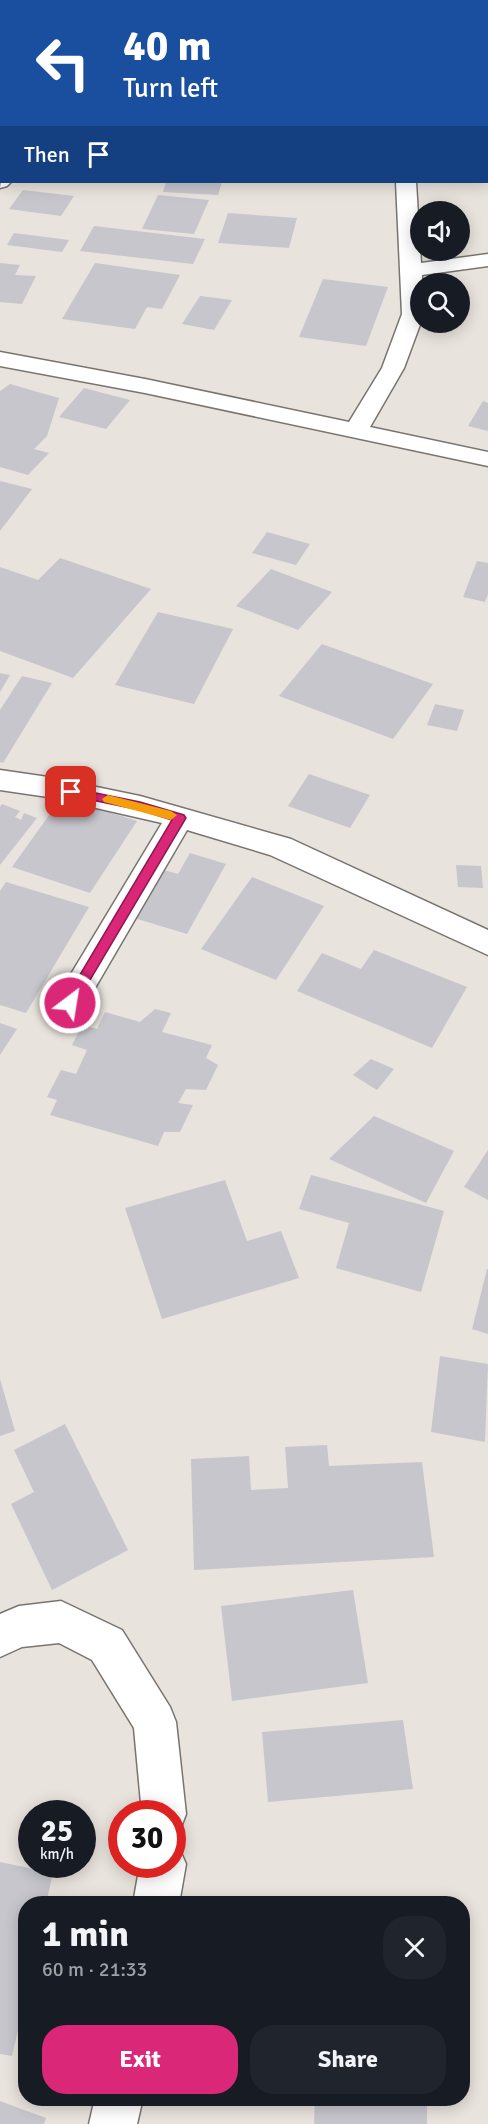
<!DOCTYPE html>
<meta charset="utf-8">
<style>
body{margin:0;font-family:Signika,sans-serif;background:#20242c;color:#f1f3f6;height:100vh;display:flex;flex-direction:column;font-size:22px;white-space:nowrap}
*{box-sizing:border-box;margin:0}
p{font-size:20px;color:#9ea1a6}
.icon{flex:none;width:33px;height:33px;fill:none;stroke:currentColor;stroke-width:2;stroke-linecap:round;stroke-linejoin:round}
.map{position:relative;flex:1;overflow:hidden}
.side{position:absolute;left:18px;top:1896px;width:452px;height:210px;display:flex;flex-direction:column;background:#171b24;border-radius:24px;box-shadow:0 3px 15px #0003}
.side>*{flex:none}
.banner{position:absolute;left:0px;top:0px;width:489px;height:183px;box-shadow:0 3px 15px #0003;background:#1a4fa0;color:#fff;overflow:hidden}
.tools{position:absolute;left:410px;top:201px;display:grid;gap:12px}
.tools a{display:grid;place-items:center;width:60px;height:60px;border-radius:50%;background:#171b24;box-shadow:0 3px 15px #0003;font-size:30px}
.speed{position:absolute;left:18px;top:1800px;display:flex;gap:12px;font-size:30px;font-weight:700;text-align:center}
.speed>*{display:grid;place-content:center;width:78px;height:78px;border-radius:50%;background:#171b24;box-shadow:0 3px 15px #0003;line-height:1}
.speed small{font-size:15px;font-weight:400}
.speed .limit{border:9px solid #d22;background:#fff;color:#111}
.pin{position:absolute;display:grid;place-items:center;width:51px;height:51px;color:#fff;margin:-26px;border-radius:12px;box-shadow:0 3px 9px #0006}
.me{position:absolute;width:66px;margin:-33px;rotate:31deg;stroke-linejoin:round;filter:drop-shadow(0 0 4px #0008)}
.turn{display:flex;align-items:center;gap:21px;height:126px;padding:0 24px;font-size:27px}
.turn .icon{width:78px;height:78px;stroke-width:2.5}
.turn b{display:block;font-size:42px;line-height:51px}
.then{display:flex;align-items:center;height:57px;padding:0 24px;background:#0003;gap:12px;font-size:22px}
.round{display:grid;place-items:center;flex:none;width:63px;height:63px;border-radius:24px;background:#20242c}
.head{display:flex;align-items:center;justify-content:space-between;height:102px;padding:0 24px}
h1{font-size:36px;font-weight:800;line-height:45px}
.cta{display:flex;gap:12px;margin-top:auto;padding:12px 24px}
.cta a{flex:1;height:69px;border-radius:24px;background:#db2777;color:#fff;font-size:24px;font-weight:800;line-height:69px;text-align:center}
.cta a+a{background:#20242c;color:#f1f3f6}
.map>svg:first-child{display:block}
.building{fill:#c7c6cd}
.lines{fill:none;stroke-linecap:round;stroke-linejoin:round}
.minor-casing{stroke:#79746f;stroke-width:3}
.minor{fill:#fff;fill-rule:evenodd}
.route{fill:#db2777;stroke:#8e194d;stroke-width:1.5}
.slow{fill:#f59e0b}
</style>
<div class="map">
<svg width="488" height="2124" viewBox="0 0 488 2124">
<rect width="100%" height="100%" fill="#e9e3dd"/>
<!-- building -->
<g class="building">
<path d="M166,182H222L218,195L163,192Z"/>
<path d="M23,190L74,196L61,216L9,209Z"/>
<path d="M158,195L209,200L194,234L142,229Z"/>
<path d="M228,213L297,218L289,248L218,243Z"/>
<path d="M94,226L205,239L193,264L80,251Z"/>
<path d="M14,233L69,240L62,252L7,245Z"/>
<path d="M0,263L20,265L15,275L36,276L22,304L0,302Z"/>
<path d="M95,263L180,275L162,309L147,307L135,329L62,319Z"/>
<path d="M323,279L388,287L366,346L299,337Z"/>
<path d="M200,296L232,300L214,330L182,324Z"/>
<path d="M10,384L59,398L47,436L34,449L49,453L28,475L0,467V391Z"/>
<path d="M84,388L130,400L106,429L59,417Z"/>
<path d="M483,401L488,403V431L468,426Z"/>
<path d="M0,481L32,489L0,531Z"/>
<path d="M267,532L310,544L296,565L252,553Z"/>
<path d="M60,558L151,589L73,678L0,651V567L38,580Z"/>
<path d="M477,561L488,563V594L485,602L463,597Z"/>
<path d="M271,569L332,592L298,630L236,606Z"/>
<path d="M158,612L233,629L194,704L115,685Z"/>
<path d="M322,644L433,684L393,739L279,696Z"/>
<path d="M0,673L10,675L0,692Z"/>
<path d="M22,676L52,683L3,763L0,762V710Z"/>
<path d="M435,704L464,710L457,731L427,725Z"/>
<path d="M309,774L370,795L350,828L288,806Z"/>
<path d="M62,797L137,821L90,893L12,867Z"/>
<path d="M2,804L20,811L15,817L21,820L24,813L37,818L0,865V807Z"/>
<path d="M190,853L226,864L187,934L131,917L160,869L178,874Z"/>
<path d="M456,865L481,866L483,888L458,887Z"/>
<path d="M252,877L324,906L276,980L201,949Z"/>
<path d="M6,882L89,907L26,1013L0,1005V891Z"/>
<path d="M374,950L467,987L432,1048L297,991L322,953L361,969Z"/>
<path d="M155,1009L171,1013L162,1032L212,1045L206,1058L218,1065L206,1090L186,1089L178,1103L193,1105L180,1132H164L158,1146L50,1115L57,1100L47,1097L61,1070L76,1074L87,1050L72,1045L82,1025L97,1029L105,1012L140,1022Z"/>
<path d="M0,1023L17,1029L0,1055Z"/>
<path d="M371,1059L394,1069L377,1090L353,1075Z"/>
<path d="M374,1116L454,1151L426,1203L329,1159Z"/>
<path d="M488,1150V1200L464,1187Z"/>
<path d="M311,1175L444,1211L421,1292L336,1268L349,1223L299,1209Z"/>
<path d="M225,1180L247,1241L281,1231L299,1278L162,1319L125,1208Z"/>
<path d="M487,1269H488V1334L472,1329Z"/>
<path d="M440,1356L488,1364L485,1442L431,1432Z"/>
<path d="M0,1379L15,1431L0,1436Z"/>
<path d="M65,1424L128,1550L52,1590L11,1504L34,1492L14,1450Z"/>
<path d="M327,1445L329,1466L422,1462L434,1557L194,1570L191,1459L249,1456L251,1490L288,1488L285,1447Z"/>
<path d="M353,1590L368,1683L232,1701L221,1606Z"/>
<path d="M403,1720L413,1789L268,1802L262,1732Z"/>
<path d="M0,1862L53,1873L46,1904H26V1996L12,2056L0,2054Z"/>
<path d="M315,2098H427V2124H314Z"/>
<path d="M0,2101L46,2118L44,2124H0Z"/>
</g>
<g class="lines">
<!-- minor casing -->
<g class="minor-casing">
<g id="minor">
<rect x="122" y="0" width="18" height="2"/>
<rect x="0" y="42" width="2" height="10"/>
<path d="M2,174V182H11L7,186L0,188Z"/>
<path d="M396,182H416L421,263L488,254V266L422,275L421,322L404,368L370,427L488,452V466L145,393L0,366V352L145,379L349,422L382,368L402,314Z"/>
<path d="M0,770L48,777L140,796L291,839L488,930V955L270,855L187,830L81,1012L70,1016L59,1012L54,1003L59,994L162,823L48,797L0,790Z"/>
<path d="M61,1601L122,1630L170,1707L176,1722L186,1814L180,1830L172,1833V1814H142L134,1728L92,1660L59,1643L22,1647L0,1657V1614L19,1606Z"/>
<path d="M172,1845L179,1848L186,1864L179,1904H133L140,1864H172Z"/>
<path d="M95,2098H143L137,2124H89Z"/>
</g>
</g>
<!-- minor -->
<use href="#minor" class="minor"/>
</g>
<!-- route -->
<path class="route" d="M71,788L140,802L184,815L186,818L74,1007H65L63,1003L65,1000L172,820L140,810L67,795V789Z"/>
<!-- slow -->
<path class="slow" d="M108,795L171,811L177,815L171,820L104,802L102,799Z"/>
</svg>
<div class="tools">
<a><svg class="icon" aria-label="sound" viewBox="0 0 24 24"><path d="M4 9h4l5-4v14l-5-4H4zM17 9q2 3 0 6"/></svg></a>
<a><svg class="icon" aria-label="search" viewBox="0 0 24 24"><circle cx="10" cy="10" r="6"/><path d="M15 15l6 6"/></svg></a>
</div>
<div class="speed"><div>25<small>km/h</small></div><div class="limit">30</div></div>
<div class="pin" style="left:71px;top:792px;background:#d93025"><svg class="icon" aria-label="arrive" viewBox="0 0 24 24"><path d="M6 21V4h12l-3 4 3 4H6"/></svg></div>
<svg class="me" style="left:70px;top:1003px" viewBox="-20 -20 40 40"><circle r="17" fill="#db2777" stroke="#fff" stroke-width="3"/><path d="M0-11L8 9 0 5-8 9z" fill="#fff"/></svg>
<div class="banner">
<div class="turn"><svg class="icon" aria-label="left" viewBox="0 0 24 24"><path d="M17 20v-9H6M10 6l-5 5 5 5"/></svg><div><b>40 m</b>Turn left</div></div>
<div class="then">Then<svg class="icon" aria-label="arrive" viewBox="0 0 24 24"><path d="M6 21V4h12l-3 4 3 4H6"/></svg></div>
</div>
<section class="side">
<div class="head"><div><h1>1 min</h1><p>60 m · 21:33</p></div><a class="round"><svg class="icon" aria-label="close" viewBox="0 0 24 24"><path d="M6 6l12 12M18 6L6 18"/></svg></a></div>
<div class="cta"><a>Exit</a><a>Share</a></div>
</section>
</div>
